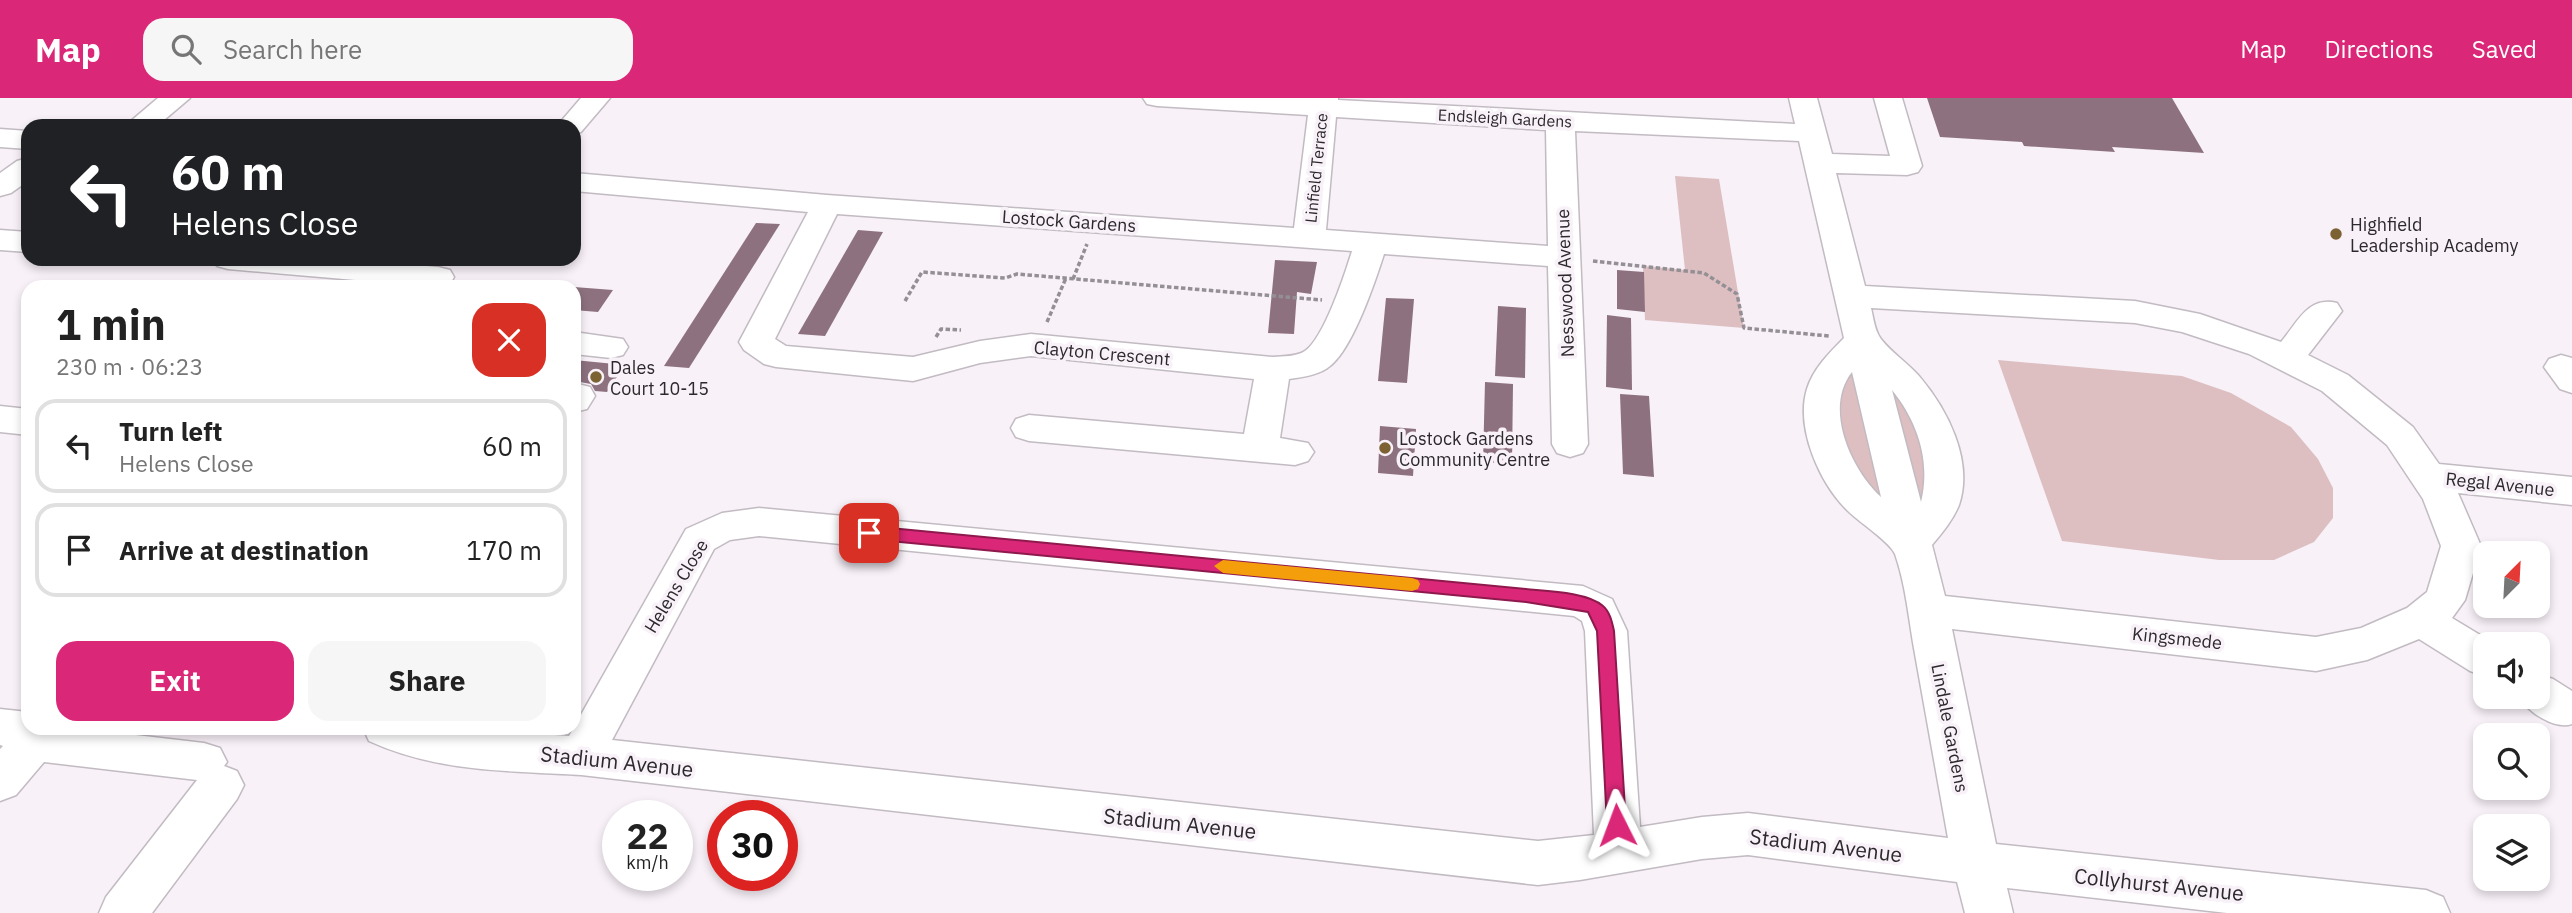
<!DOCTYPE html>
<meta charset="utf-8">
<style>
body{margin:0;font-family:"IBM Plex Sans",sans-serif;background:#f6f6f6;color:#222;height:100vh;display:flex;flex-direction:column;font-size:26px;white-space:nowrap}
*{box-sizing:border-box;margin:0}
p{font-size:23px;color:#767676}
.icon{flex:none;width:38px;height:38px;fill:none;stroke:currentColor;stroke-width:2;stroke-linecap:round;stroke-linejoin:round}
.map{position:relative;flex:1;overflow:hidden}
.details{position:absolute;left:21px;top:182px;width:560px;height:455px;display:flex;flex-direction:column;background:#fff;border-radius:21px;box-shadow:0 4px 10px #0003}
.details>*{flex:none}
.banner{position:absolute;left:21px;top:21px;width:560px;height:147px;border-radius:21px;box-shadow:0 4px 10px #0003;background:#202124;color:#fff;overflow:hidden}
.needle{width:46px;rotate:24deg}
.tools{position:absolute;left:2473px;top:443px;display:grid;gap:14px}
.tools a{display:grid;place-items:center;width:77px;height:77px;border-radius:14px;background:#fff;box-shadow:0 4px 10px #0003;font-size:35px}
.speed{position:absolute;left:602px;top:702px;display:flex;gap:14px;font-size:35px;font-weight:700;text-align:center}
.speed>*{display:grid;place-content:center;width:91px;height:91px;border-radius:50%;background:#fff;box-shadow:0 4px 10px #0003;line-height:1}
.speed small{font-size:18px;font-weight:400}
.speed .limit{border:10px solid #d22;background:#fff;color:#111}
.pin{position:absolute;display:grid;place-items:center;width:60px;height:60px;color:#fff;margin:-30px;border-radius:14px;box-shadow:0 4px 10px #0006}
.me{position:absolute;width:77px;margin:-38px;rotate:357deg;stroke-linejoin:round;filter:drop-shadow(0 0 5px #0008)}
.turn{display:flex;align-items:center;gap:24px;height:147px;padding:0 35px;font-size:32px}
.turn .icon{width:91px;height:91px;stroke-width:2.5}
.turn b{display:block;font-size:49px;line-height:60px}
.round{display:grid;place-items:center;flex:none;width:74px;height:74px;border-radius:21px;background:#f6f6f6}
.head{display:flex;align-items:center;justify-content:space-between;height:119px;padding:0 35px}
h1{font-size:42px;font-weight:700;line-height:52px}
.action{display:flex;gap:14px;margin-top:auto;padding:14px 35px}
.action a{flex:1;height:80px;border-radius:21px;background:#db2777;color:#fff;font-size:28px;font-weight:700;line-height:80px;text-align:center}
.action a+a{background:#f6f6f6;color:#222}
ul{padding:0;list-style:none}
li{display:flex;align-items:center;gap:21px;height:94px;margin:0 14px 10px;padding:0 21px;border:4px solid #e0e0e0;border-radius:21px}
li div{flex:1}
li b{display:block;font-size:26px}
li em{font-style:normal}
header{display:flex;align-items:center;gap:42px;box-sizing:border-box;height:98px;padding:0 35px;background:#db2777;color:#fff}
header strong{font-size:33px}
nav{display:flex;gap:38px;margin-inline-start:auto;font-size:24px}
.search{width:490px;height:63px;background:#f6f6f6;display:flex;align-items:center;gap:18px;box-sizing:border-box;padding:0 24px;border-radius:21px;color:#767676;font-size:26px}
.map>svg:first-child{display:block}
.green{fill:#ddbfc2}
.building{fill:#8d717e}
.lines{fill:none;stroke-linecap:round;stroke-linejoin:round}
.minor-casing{stroke:#c2bbc2;stroke-width:3}
.path{stroke:#948f94;stroke-width:3.5;stroke-dasharray:4.5 2.5;stroke-linecap:butt}
.minor{fill:#fff;fill-rule:evenodd}
.route{fill:#db2777;stroke:#8e194d;stroke-width:2}
.slow{fill:#f59e0b}
.poi-dot{fill:#7c6133;stroke:#f8f1f8;stroke-width:2.5}
.labels{text-anchor:middle;dominant-baseline:central;stroke-width:7;stroke-linejoin:round;paint-order:stroke}
.far-street-label{font-size:16px;fill:#2c292c;stroke:#f8f1f8}
.street-label{font-size:18px;fill:#2c292c;stroke:#f8f1f8}
.poi-label{font-size:18px;fill:#2c292c;stroke:#f8f1f8;text-anchor:start}
.near-street-label{font-size:21px;fill:#2c292c;stroke:#f8f1f8}
</style>
<header>
<strong>Map</strong>
<div class="search"><svg class="icon" aria-label="search" viewBox="0 0 24 24"><circle cx="10" cy="10" r="6"/><path d="M15 15l6 6"/></svg>Search here</div>
<nav><a>Map</a><a>Directions</a><a>Saved</a></nav>
</header>
<div class="map">
<svg width="2572" height="815" viewBox="0 0 2572 815">
<rect width="100%" height="100%" fill="#f8f1f8"/>
<!-- green -->
<g class="green">
<path d="M1675,78L1719,81L1744,230L1645,222L1643,168L1685,172Z"/>
<path d="M1851,254L1891,427L1853,395L1831,278Z"/>
<path d="M1877,256L1935,332L1922,431Z"/>
<path d="M1998,262L2182,278L2231,295L2291,329L2318,361L2333,390V420L2314,444L2274,462H2219L2062,443Z"/>
</g>
<!-- building -->
<g class="building">
<path d="M1927,0H2172L2204,55L2112,49L2115,54L2024,48L2022,44L1940,39Z"/>
<path d="M756,125L780,126L689,270L664,268Z"/>
<path d="M858,132L883,134L825,238L798,236Z"/>
<path d="M1275,162L1317,164L1311,196L1297,194L1294,236L1268,235Z"/>
<path d="M1617,172L1644,174L1645,214L1617,211Z"/>
<path d="M574,189L613,192L598,214L574,212Z"/>
<path d="M1386,200L1414,201L1407,285L1378,283Z"/>
<path d="M1498,208L1526,210L1525,280L1495,278Z"/>
<path d="M1607,217L1631,220L1632,292L1606,289Z"/>
<path d="M574,262L625,267L607,294L595,293L591,286L574,283Z"/>
<path d="M1485,284L1513,286L1512,366L1483,364Z"/>
<path d="M1620,296L1649,298L1654,379L1623,376Z"/>
<path d="M1380,328L1416,331L1413,378L1378,375Z"/>
</g>
<g class="lines">
<!-- minor casing -->
<g class="minor-casing">
<g id="minor">
<path d="M158,0H190L157,28H125Z"/>
<path d="M581,0H610L581,34L574,36V28H557Z"/>
<path d="M1143,0H1338V2L1795,26L1789,0H1817L1832,56L1890,58L1874,0H1902L1922,68L1918,74L1907,77L1836,75L1865,188L2135,203L2200,216L2281,244C2298,224 2308,198 2337,205L2342,213L2308,257L2348,277L2413,329L2439,366L2572,379V407L2458,395L2481,448L2465,502L2452,520L2495,546H2485V578L2470,573L2419,541L2367,562L2316,573L1952,531L1996,746L2426,792L2443,799L2450,815H2227L2007,790L2013,815H1965L1957,784L1748,757L1702,761L1580,782L1538,787L581,677C509,673 436,674 369,643L363,630H453L569,638L686,431L722,415L759,410L1583,488L1612,501L1627,533L1640,729L1702,719L1748,715L1948,740C1937,679 1926,617 1915,556C1909,524 1906,487 1895,456C1890,444 1859,424 1848,413C1820,386 1795,330 1807,291C1813,271 1830,254 1844,240L1799,43L1575,33L1588,346L1583,355L1570,359L1557,355L1552,346L1548,168L1384,156C1375,184 1353,250 1330,268C1320,277 1302,279 1289,281L1280,340L1308,345L1314,354L1308,363L1295,367L1029,343L1016,339L1011,330L1016,321L1029,317L1244,336L1254,281L1031,258L980,265L913,283L776,269L764,266L744,252L739,244L808,114L574,93V75L827,97L1294,130L1308,17L1157,8L1147,6ZM1336,19L1546,32L1548,148L1326,132ZM837,116L1352,153C1345,176 1324,240 1305,253C1296,259 1283,258 1273,259L1031,236L980,243L913,259L786,248L775,241ZM1871,210L2135,225L2182,234L2249,256L2322,293L2387,347L2423,401L2441,448L2427,494L2407,510L2361,530L2316,539L1945,498L1932,447C1942,435 1953,422 1959,407C1974,362 1947,311 1919,278C1909,266 1883,248 1878,236C1874,228 1873,218 1871,210ZM1852,274L1881,399C1851,372 1823,310 1852,274ZM1892,292C1918,324 1931,364 1921,404ZM759,438L1574,518L1582,523L1585,533L1594,737L1538,743L612,642L714,451L730,442Z"/>
<path d="M0,31L28,33V51L0,49Z"/>
<path d="M28,60V83L11,95L0,98V75L17,63Z"/>
<path d="M0,132L28,134V154L0,152Z"/>
<path d="M212,161H345L438,169L450,172L454,179L450,186L436,189L228,171L217,168Z"/>
<path d="M574,234L623,241L628,249L623,257L611,260L574,256Z"/>
<path d="M2561,257L2572,260V295L2560,291L2544,269L2549,261Z"/>
<path d="M574,285L590,289L595,298L587,311L574,314Z"/>
<path d="M0,308L28,311V337L0,334Z"/>
<path d="M2538,576L2553,581L2572,593V626C2555,632 2527,614 2519,598H2538Z"/>
<path d="M0,611L28,614V630H76L204,645L220,650L227,664L224,668L237,673L244,687L237,701L152,815H99L106,799L197,682L44,664L16,697L0,703V651L3,648L0,647Z"/>
</g>
</g>
<!-- path -->
<g class="path">
<path d="M1593,163L1704,175L1737,196L1744,230L1829,238"/>
<path d="M1073,181L1087,146"/>
<path d="M905,203L922,174L1005,180L1017,176L1322,202"/>
<path d="M1047,224L1066,180"/>
<path d="M936,239L941,231L961,232"/>
</g>
<!-- minor -->
<use href="#minor" class="minor"/>
</g>
<!-- route -->
<path class="route" d="M869,428L1526,491C1546,493 1588,494 1603,508C1610,514 1612,524 1614,533L1626,727L1623,733L1617,735L1610,733L1607,727L1597,533L1588,514L1526,504L869,441L860,435Z"/>
<!-- slow -->
<path class="slow" d="M1223,462L1412,480L1418,482L1420,486L1418,491L1412,493L1223,475L1214,468Z"/>
<!-- markers -->
<g class="poi-dot">
<circle cx="2336" cy="136" r="7"/>
<circle cx="596" cy="279" r="7"/>
<circle cx="1385" cy="350" r="7"/>
</g>
<g class="labels">
<!-- far-street labels -->
<g class="far-street-label">
<text transform="translate(1505 20) rotate(3)">Endsleigh Gardens</text>
<text transform="translate(1316 70) rotate(-84)">Linfield Terrace</text>
</g>
<!-- street labels -->
<g class="street-label">
<text transform="translate(1069 123) rotate(4)">Lostock Gardens</text>
<text transform="translate(1565 185) rotate(-92)">Nesswood Avenue</text>
<text transform="translate(1102 255) rotate(5)">Clayton Crescent</text>
<text transform="translate(2500 386) rotate(6)">Regal Avenue</text>
<text transform="translate(676 488) rotate(-59)">Helens Close</text>
<text transform="translate(2177 540) rotate(6)">Kingsmede</text>
<text transform="translate(1950 630) rotate(79)">Lindale Gardens</text>
</g>
<!-- poi labels -->
<g class="poi-label">
<text x="2350" y="126">Highfield<tspan x="2350" dy="21">Leadership Academy</tspan></text>
<text x="610" y="269">Dales<tspan x="610" dy="21">Court 10-15</tspan></text>
<text x="1399" y="340">Lostock Gardens<tspan x="1399" dy="21">Community Centre</tspan></text>
</g>
<!-- near-street labels -->
<g class="near-street-label">
<text transform="translate(617 663) rotate(6)">Stadium Avenue</text>
<text transform="translate(1180 725) rotate(6)">Stadium Avenue</text>
<text transform="translate(1826 747) rotate(7)">Stadium Avenue</text>
<text transform="translate(2159 786) rotate(6)">Collyhurst Avenue</text>
</g>
</g>
</svg>
<div class="tools">
<a><svg class="needle" viewBox="-14 -14 28 28"><path d="M0-13l5 13h-10z" fill="#e53935"/><path d="M0 13l5-13h-10z" fill="#767676"/></svg></a>
<a><svg class="icon" aria-label="sound" viewBox="0 0 24 24"><path d="M4 9h4l5-4v14l-5-4H4zM17 9q2 3 0 6"/></svg></a>
<a><svg class="icon" aria-label="search" viewBox="0 0 24 24"><circle cx="10" cy="10" r="6"/><path d="M15 15l6 6"/></svg></a>
<a><svg class="icon" aria-label="layers" viewBox="0 0 24 24"><path d="M12 4l9 5-9 5-9-5zM3 14l9 5 9-5"/></svg></a>
</div>
<div class="speed"><div>22<small>km/h</small></div><div class="limit">30</div></div>
<div class="pin" style="left:869px;top:435px;background:#d93025"><svg class="icon" aria-label="arrive" viewBox="0 0 24 24"><path d="M6 21V4h12l-3 4 3 4H6"/></svg></div>
<svg class="me" style="left:1617px;top:727px" viewBox="-20 -20 40 40"><path d="M0-17L14 15 0 8-14 15z" fill="#db2777" stroke="#fff" stroke-width="4"/></svg>
<div class="banner">
<div class="turn"><svg class="icon" aria-label="left" viewBox="0 0 24 24"><path d="M17 20v-9H6M10 6l-5 5 5 5"/></svg><div><b>60 m</b>Helens Close</div></div>
</div>
<section class="details">
<div class="head"><div><h1>1 min</h1><p>230 m · 06:23</p></div><a class="round" style="background:#d93025;color:#fff"><svg class="icon" aria-label="close" viewBox="0 0 24 24"><path d="M6 6l12 12M18 6L6 18"/></svg></a></div>
<ul>
<li><svg class="icon" aria-label="left" viewBox="0 0 24 24"><path d="M17 20v-9H6M10 6l-5 5 5 5"/></svg><div><b>Turn left</b><p>Helens Close</p></div><em>60 m</em></li>
<li><svg class="icon" aria-label="arrive" viewBox="0 0 24 24"><path d="M6 21V4h12l-3 4 3 4H6"/></svg><div><b>Arrive at destination</b></div><em>170 m</em></li>
</ul>
<div class="action"><a>Exit</a><a>Share</a></div>
</section>
</div>
